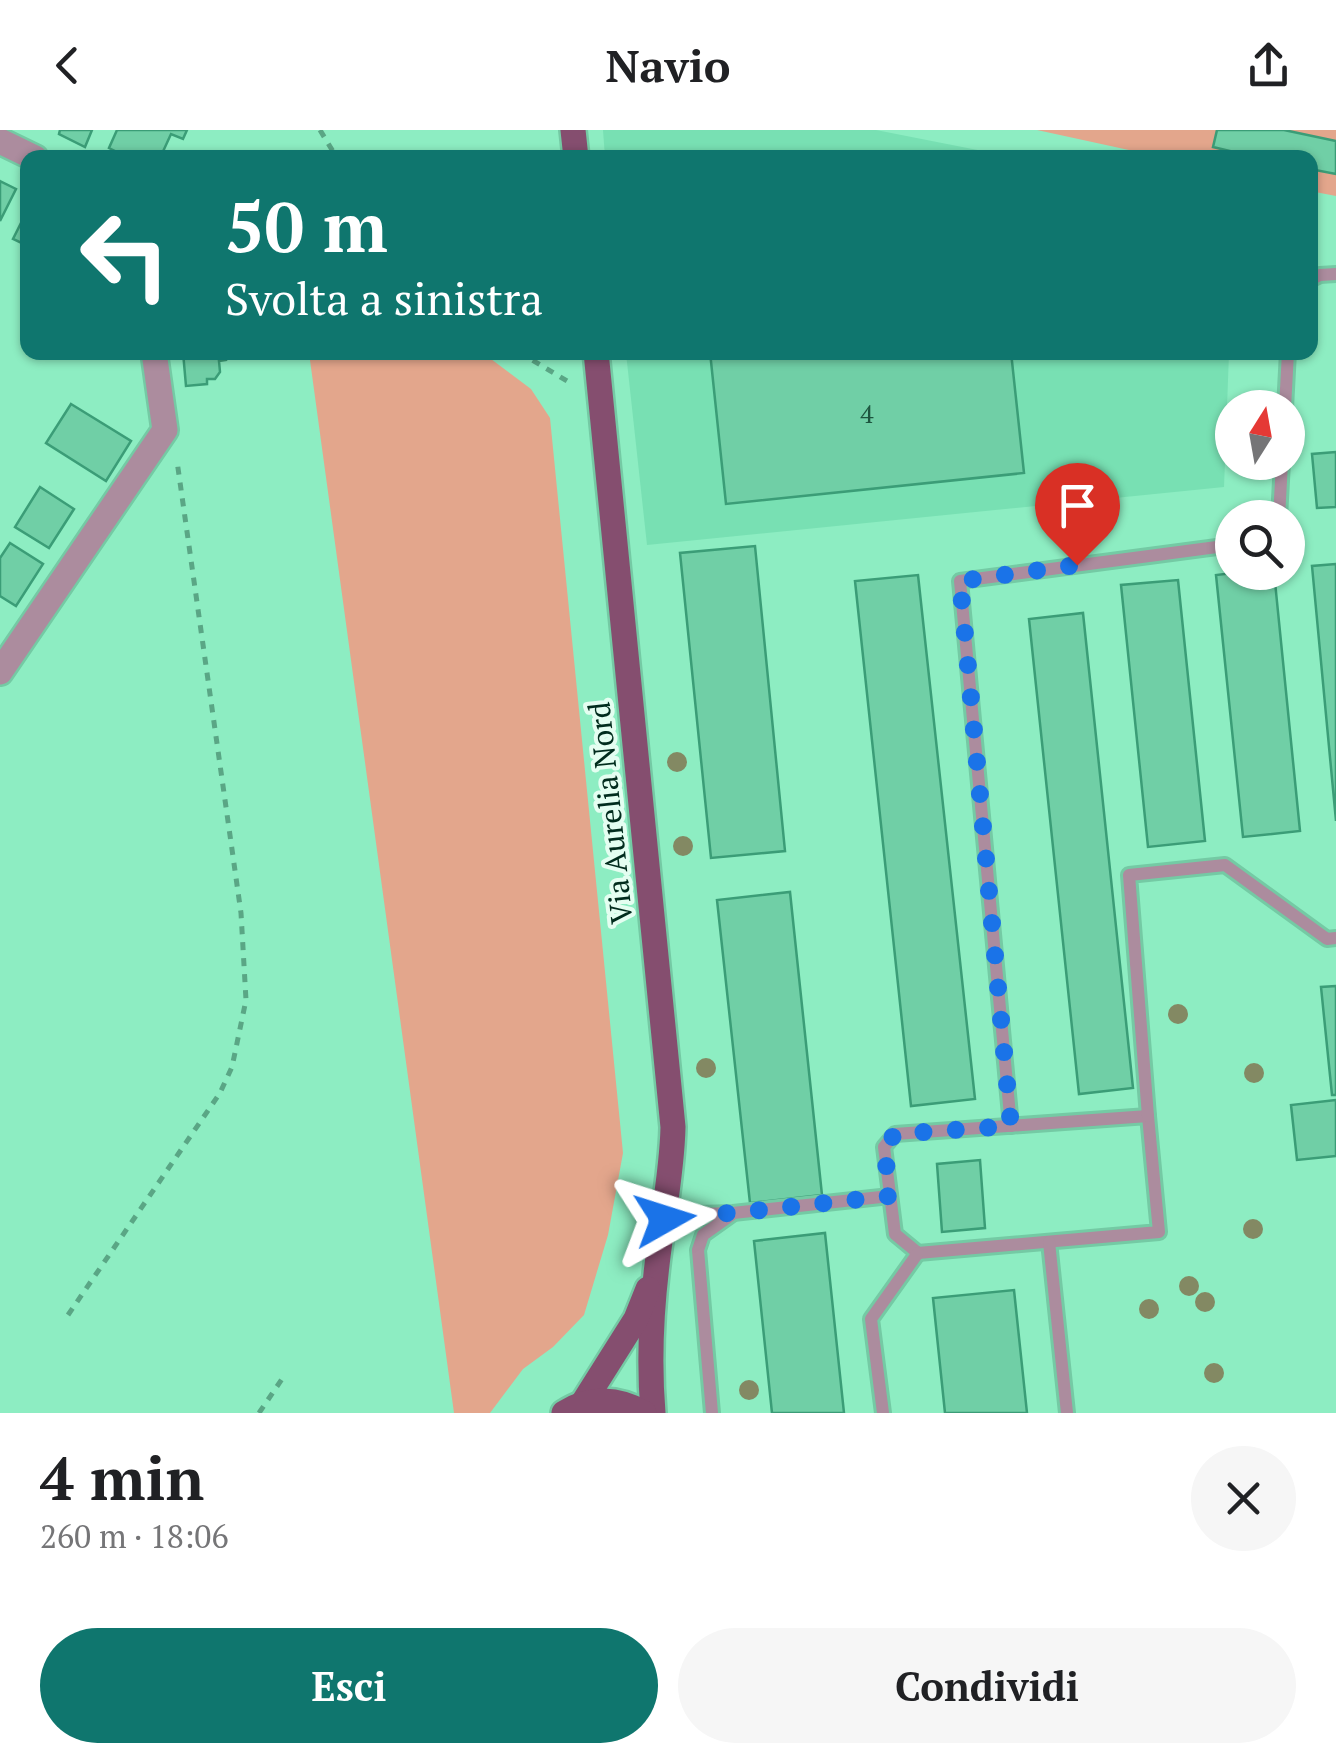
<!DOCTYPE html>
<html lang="it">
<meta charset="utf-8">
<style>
body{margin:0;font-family:"PT Serif",serif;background:#f6f6f6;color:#202124;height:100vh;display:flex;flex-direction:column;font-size:38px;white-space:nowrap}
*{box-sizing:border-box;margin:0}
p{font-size:32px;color:#757577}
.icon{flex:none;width:55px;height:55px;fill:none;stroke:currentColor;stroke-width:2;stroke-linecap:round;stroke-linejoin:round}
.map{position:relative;height:1283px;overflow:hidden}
.panel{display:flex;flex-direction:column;background:#fff;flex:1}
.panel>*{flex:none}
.guide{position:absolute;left:20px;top:20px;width:1298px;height:210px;border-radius:20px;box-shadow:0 2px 8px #0004;background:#0f766e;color:#fff;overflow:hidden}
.needle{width:65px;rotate:11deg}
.fabs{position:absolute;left:1215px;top:260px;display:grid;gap:20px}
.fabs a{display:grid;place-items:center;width:90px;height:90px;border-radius:50%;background:#fff;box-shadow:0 2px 8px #0004;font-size:50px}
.pin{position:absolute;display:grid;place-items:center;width:85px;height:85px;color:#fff;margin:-102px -42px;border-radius:50% 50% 50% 0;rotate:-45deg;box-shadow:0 0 10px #0007}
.pin .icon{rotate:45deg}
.me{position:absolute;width:110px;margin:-55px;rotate:84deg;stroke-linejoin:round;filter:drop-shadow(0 0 8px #0008)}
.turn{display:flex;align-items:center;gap:35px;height:210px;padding:0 40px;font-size:45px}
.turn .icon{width:130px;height:130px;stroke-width:2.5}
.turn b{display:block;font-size:70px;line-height:85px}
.round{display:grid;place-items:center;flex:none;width:105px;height:105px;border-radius:52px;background:#f6f6f6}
.overview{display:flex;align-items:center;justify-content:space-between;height:170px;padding:0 40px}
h1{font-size:60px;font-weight:600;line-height:75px}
.button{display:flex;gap:20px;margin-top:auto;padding:20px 40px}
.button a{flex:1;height:115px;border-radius:60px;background:#0f766e;color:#fff;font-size:40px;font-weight:600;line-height:115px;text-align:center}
.button a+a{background:#f6f6f6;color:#202124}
header{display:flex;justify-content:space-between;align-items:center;height:130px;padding:0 40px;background:#fff;font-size:45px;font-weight:600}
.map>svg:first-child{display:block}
.built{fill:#78e0b3}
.green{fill:#e3a68c}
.building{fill:#70cfa6;stroke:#3b9d77;stroke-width:2.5}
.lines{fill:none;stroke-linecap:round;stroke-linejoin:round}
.lane-casing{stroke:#74caa4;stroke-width:18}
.street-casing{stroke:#74caa4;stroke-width:30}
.primary-casing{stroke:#74caa4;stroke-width:30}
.path{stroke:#5aa685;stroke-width:5;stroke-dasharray:8 8;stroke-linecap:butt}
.lane{stroke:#ac8c9e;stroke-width:12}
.street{stroke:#ac8c9e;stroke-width:25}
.primary{stroke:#854e6f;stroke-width:25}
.tree{fill:#838963}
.route{stroke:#1a73e8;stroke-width:18;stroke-dasharray:0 32.4}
.labels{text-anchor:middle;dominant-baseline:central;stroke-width:8;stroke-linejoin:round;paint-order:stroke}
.number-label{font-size:25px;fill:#1d553f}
.street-label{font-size:30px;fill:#012c1d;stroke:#e4fef1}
</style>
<header><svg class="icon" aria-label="back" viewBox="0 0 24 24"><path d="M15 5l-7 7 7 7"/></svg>Navio<svg class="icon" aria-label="share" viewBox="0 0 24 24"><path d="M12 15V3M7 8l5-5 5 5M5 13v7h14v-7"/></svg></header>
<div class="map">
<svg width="1336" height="1283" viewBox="0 0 1336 1283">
<rect width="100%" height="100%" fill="#8dedc2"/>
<!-- built -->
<g class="built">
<path d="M603,0H876L1013,27H605Z"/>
<path d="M626,223H1229L1224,357L647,415Z"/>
</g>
<!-- green -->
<g class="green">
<path d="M1037,0H1336V66L1310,61V28L1161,27Z"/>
<path d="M309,223H483L531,259L550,288L623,1023L608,1105L584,1185L553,1217L523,1239L490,1283H454Z"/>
</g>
<!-- building -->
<g class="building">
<path d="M60,0H92L85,17L59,4Z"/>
<path d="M117,0H187L183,9L171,4L160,28H129L109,18Z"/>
<path d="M1217,0H1284L1336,11V44L1310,39V28H1259L1213,17Z"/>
<path d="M0,51L16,59L0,91Z"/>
<path d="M28,79V116L13,109Z"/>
<path d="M183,222H226V230L219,231L220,242L215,249H207V254L186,256Z"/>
<path d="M710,222H1011L1024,343L726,374Z"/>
<path d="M71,274L131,311L106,351L46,313Z"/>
<path d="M1336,322V377L1317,378L1312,324Z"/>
<path d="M40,357L74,379L49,418L15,397Z"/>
<path d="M10,413L43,434L16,476L0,466V428Z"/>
<path d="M755,416L785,721L711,728L680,423Z"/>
<path d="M1336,434V691L1312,436Z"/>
<path d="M1242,442H1274L1300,701L1243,707L1216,445Z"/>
<path d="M918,445L975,969L911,976L855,451Z"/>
<path d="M1178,450L1205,711L1148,717L1121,455Z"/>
<path d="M1083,483L1133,958L1079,964L1029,489Z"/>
<path d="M790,762L822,1065L750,1073L717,770Z"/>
<path d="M1336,856V965H1332L1321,857Z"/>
<path d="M1336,970V1026L1297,1030L1291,975Z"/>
<path d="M980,1030L985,1098L942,1102L937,1034Z"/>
<path d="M825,1103L844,1283H772L754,1111Z"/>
<path d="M1014,1160L1027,1283H945L933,1168Z"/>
</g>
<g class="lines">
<!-- lane casing -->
<g class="lane-casing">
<g id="lane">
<path d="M1310,150L1320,145L1336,144"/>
<path d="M1285,278L1288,222"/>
<path d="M1279,388L1282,332"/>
<path d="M1148,986L1159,1102L918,1123L895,1104L884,1017L895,1004Z"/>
<path d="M1148,986L1129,745L1225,735L1327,809L1336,808"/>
<path d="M1011,996L960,451L1232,415"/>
<path d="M666,1085L733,1083L890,1066"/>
<path d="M1049,1112L1067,1283"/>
<path d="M712,1283L698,1120L703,1105L731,1085"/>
<path d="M883,1283L871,1189L918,1123"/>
</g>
</g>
<!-- street casing -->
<g class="street-casing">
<g id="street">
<path d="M0,11L35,28"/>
<path d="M0,542L165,300L154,222"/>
</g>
</g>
<!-- primary casing -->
<g class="primary-casing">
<g id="primary">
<path d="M573,0L576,28"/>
<path d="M596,222L673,997C672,1044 662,1089 657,1135C651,1184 649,1235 653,1283"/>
<path d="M583,1273L636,1189L648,1159"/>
<path d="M564,1283C590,1266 618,1268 644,1283"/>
</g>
</g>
<!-- path -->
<g class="path">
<path d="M320,0L337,28"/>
<path d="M519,222L572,254"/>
<path d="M68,1185L220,963L232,937L246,870L241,783L177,331"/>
<path d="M259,1283L282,1249"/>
</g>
<!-- lane -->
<use href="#lane" class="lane"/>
<!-- street -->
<use href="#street" class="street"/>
<!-- primary -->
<use href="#primary" class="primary"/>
</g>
<!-- trees -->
<g class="tree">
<circle cx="677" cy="632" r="10"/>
<circle cx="683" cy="716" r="10"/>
<circle cx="1178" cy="884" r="10"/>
<circle cx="706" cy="938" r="10"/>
<circle cx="1254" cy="943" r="10"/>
<circle cx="1253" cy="1099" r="10"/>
<circle cx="1189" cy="1156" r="10"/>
<circle cx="1205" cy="1172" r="10"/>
<circle cx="1149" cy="1179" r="10"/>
<circle cx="1214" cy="1243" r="10"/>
<circle cx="749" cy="1260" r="10"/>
</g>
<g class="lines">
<!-- route -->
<path class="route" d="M665,1089L666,1085L733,1083L890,1066L884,1017L895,1004L1011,996L960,451L1077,435"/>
</g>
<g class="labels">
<!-- number labels -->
<g class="number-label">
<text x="867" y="283">4</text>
</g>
<!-- street labels -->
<g class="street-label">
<text transform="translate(610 683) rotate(-96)">Via Aurelia Nord</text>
</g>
</g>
</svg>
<div class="fabs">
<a><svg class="needle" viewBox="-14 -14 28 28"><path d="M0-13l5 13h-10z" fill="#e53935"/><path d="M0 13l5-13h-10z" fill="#757577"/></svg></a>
<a><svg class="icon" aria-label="search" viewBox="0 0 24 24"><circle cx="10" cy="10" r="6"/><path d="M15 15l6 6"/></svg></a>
</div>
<div class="pin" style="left:1077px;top:435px;background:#d93025"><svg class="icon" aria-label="arrive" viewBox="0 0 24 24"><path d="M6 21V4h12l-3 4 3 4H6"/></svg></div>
<svg class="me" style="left:665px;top:1089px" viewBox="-20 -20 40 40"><path d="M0-17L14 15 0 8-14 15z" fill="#1a73e8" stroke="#fff" stroke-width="4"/></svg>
<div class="guide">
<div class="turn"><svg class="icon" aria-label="left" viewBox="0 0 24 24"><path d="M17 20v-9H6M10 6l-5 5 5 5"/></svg><div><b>50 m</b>Svolta a sinistra</div></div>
</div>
</div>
<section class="panel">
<div class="overview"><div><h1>4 min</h1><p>260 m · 18:06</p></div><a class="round"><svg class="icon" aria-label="close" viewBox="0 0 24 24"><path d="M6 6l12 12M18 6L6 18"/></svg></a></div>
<div class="button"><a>Esci</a><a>Condividi</a></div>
</section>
